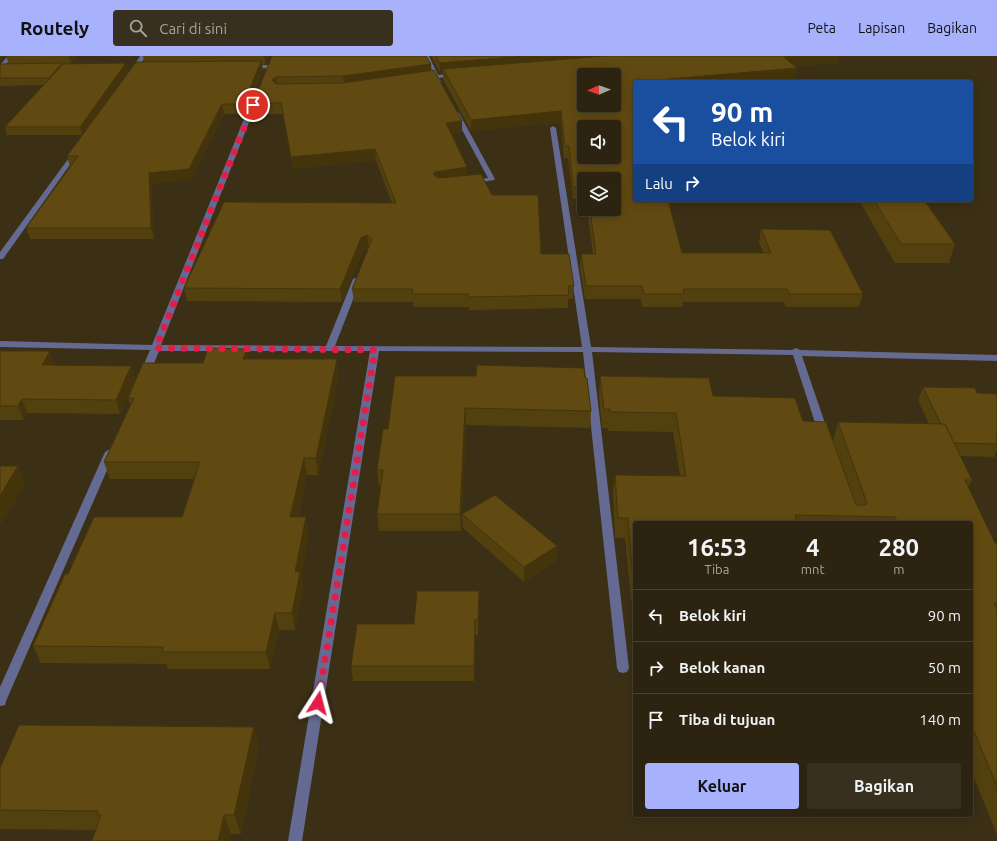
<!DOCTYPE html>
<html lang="id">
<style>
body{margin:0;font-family:Ubuntu,sans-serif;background:#38301e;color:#f1f3f6;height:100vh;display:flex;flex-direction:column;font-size:15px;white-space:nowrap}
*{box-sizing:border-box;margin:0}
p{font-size:13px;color:#a6a49f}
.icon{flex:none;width:22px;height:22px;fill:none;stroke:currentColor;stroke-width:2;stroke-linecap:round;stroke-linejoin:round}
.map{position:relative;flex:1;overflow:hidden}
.sheet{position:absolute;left:633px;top:465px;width:340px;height:296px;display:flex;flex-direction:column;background:#2c2410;border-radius:4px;box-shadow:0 2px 10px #0003,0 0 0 1px #484130}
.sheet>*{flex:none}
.top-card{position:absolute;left:633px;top:24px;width:340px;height:122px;border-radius:4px;box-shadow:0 2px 10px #0003,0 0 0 1px #484130;background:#1a4fa0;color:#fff;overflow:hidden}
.needle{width:26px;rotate:268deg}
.buttons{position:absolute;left:577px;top:12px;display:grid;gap:8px}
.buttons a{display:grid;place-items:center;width:44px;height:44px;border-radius:4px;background:#2c2410;box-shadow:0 2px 10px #0003,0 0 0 1px #484130;font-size:20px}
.pin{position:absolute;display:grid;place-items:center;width:34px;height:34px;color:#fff;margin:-17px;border:2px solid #fff;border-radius:50%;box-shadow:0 1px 4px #0007}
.me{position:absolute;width:44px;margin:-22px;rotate:9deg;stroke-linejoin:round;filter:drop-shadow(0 0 3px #0008)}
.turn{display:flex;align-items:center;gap:14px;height:84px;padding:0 12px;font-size:18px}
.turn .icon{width:52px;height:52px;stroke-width:2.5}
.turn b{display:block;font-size:28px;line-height:34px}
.then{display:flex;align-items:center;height:38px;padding:0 12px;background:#0003;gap:8px;font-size:15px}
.eta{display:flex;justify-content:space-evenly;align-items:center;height:68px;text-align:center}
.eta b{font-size:24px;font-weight:600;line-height:28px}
.primary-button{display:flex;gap:8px;margin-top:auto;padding:8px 12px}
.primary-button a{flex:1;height:46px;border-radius:4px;background:#a7b1fc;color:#111;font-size:16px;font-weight:600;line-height:46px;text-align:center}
.primary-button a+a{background:#38301e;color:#f1f3f6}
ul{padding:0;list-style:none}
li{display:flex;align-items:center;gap:12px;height:52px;padding:0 12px;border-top:1px solid #484130}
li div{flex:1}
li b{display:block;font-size:15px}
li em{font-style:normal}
header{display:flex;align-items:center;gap:24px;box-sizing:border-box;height:56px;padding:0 20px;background:#a7b1fc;color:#111}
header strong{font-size:19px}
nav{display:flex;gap:22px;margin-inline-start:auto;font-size:14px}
.search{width:280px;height:36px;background:#38301e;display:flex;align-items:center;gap:10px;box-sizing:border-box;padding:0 14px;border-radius:4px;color:#a6a49f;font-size:15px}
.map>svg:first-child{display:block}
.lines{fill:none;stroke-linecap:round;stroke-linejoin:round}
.service{fill:#646a91;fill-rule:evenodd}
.minor{fill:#646a91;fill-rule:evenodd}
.wall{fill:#53400f}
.shaded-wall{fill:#44340c}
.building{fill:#614a11;stroke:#44340c;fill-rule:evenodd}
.route{stroke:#e11d48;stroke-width:7;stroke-dasharray:0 12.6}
</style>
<header>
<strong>Routely</strong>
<div class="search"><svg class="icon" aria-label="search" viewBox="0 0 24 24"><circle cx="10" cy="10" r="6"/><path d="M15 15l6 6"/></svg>Cari di sini</div>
<nav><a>Peta</a><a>Lapisan</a><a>Bagikan</a></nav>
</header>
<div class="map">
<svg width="997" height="785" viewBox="0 0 997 785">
<rect width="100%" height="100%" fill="#3b3016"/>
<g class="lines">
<!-- service -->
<g class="service">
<path d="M423,0H429L438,19L455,17L458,19L439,22L441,25L438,27L434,23H422V21L433,19Z"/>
<path d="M456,55L459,57L495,123L494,124L471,128L468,126L471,124L488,122L453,57Z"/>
</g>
<!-- minor -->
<g class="minor">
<path d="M8,0H14L0,14V9Z"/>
<path d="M140,0H146L135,17H131L130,16Z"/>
<path d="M269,9L271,10V12L249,13L246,11L249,9Z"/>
<path d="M258,34L261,36L161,289L326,290L353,223L357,221L361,223L335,290L582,291L550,72L553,70L556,72L591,291L792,294L796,292L800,294L997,299V305L802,300L829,379L824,382L819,379L793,299L592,296L629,612L627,616L623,617L619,616L617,612L583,296L379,295L302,785H288L370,295H159L149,320L144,323L139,320L150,294L0,291V285L152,289L255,36Z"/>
<path d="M74,95L79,96L3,203H0V196Z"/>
<path d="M110,393L115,396L6,645L5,649L0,650V631L105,396Z"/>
</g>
</g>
<!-- wall -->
<g class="wall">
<path d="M0,0H77L71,8H62L128,15L82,79H7L5,71L43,29L0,30V8H57H9L6,0Z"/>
<path d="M143,0H268L265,8H262L263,14L245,58H224L191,123L151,128L154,183H30L26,172L71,111H70L67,100L144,5Z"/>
<path d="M272,0L431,8V14L462,65V76L452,77L467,111V119L492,139L541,198L574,230L573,243H568V252L469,254V251H413V246H354L352,233L369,192L363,194L342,246L187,245L184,232L392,147L376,104L293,113L283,58H255L253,47Z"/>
<path d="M431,0H839L837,7L795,10L797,12L795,23L756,26H635V144L682,197H763L759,186L761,173L863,238L859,251H786L784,246H683L682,251H642L641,243H585L580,211L581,198H593L587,153H614L584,123V143H573L568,102H564L561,66L471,75L443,23V17H440Z"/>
<path d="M859,144H924L955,188L949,207H895Z"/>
<path d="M0,295L55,309L136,324L120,358L27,357L24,364H0Z"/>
<path d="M249,303L339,320L318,419H307L298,461L309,478L301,520L303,533L295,574H279L270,613H168L166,608L41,607L33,590L68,518L182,461L194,423H110L104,406L130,349L128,342L203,307Z"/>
<path d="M395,320L585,322L591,355L590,372L466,369L461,475H379L377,458L381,430H379L377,414L388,373Z"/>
<path d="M600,320L713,340L803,365L833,386L838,366L929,368L918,344L923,331L977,337L997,338V394L994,401L960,400L972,424L968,431L995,487H997V779L971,714V467H635V544H631L625,482H615L613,438L615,419L680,420L673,376L608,375V372H602L599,339Z"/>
<path d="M462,458L557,490L556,505L524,526L463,472Z"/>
<path d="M479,550L478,579H475L474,625H353L351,610L414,568Z"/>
<path d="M254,671L259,690L241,778L96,774L0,773V712Z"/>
</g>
<!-- shaded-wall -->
<g class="shaded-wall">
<path d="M0,0H7L0,7Z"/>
<path d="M69,0H77L71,8Z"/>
<path d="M264,0H268L265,8Z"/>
<path d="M525,0H649L443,13V17H440L439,7Z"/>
<path d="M796,0H839L837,7L782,11L784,1Z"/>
<path d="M261,5L263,14L245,58L244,48Z"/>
<path d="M126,7L128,15L82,79L80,71Z"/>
<path d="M431,8L432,19L344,30L343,20Z"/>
<path d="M797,12L795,23L756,26H635V36L633,27L635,26Z"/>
<path d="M276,21L278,32L272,24Z"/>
<path d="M222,48L224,58L191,123L151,128L154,183L151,172L149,117Z"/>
<path d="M561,55V66L471,75V64Z"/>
<path d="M462,65V76L447,78L446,67Z"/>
<path d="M375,93L376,104L293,113L291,101Z"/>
<path d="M467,111V123L436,128L433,118L435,116Z"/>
<path d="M367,179L369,192L363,194L342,246L340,233L361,182Z"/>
<path d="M247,293L250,309L243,303Z"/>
<path d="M50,295L55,309H42Z"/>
<path d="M337,303L339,320L318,419L316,402Z"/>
<path d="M131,310L136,324L120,358L116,344Z"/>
<path d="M22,343L27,357L24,364L18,350Z"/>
<path d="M465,352L466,369L461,475L460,458Z"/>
<path d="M304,402L307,419L294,477L290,461Z"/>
<path d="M18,410L26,427L0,470V440Z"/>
<path d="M306,461L309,478L301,520L303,533L295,574L292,557L295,516Z"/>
<path d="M557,490L556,505L524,526V511Z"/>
<path d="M479,535V550L478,579V564Z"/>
<path d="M275,557L279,574L270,613L266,596Z"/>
<path d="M475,564V579L474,625V610Z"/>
<path d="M254,671L259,690L241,778L234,759Z"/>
<path d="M224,759L231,778L229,785H218Z"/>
</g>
<!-- building -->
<g class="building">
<path d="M272,0H426L431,8L343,20L276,21L272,24L276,28L343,27L434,14L462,65L446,67L467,111L435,116L433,118L438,122L481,118L492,139H538L541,198H569L574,230H568L569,239L468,241V238H412L413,233H352L372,183L367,179L361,182L340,233L184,232L224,146L396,147L375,93L291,101L281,47H253Z"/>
<path d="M436,0H525L439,7Z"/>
<path d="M604,0H796L784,1L797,12L635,26L633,27L635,30V144H668L682,197H771L761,173L830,174L863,238H789L787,233H683L684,238H644L642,230H586L581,198H596L590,153H614V123H584V131H573L569,90H565L561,55L471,64L443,13ZM584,19H614V49H584ZM584,71H614V101H584Z"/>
<path d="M261,5L244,48H222L189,113L149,117L151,172H26L78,100H67L136,6Z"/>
<path d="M62,7L49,22H0V8Z"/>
<path d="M126,7L80,71H5L63,8Z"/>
<path d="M874,144H924L955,188H901Z"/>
<path d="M208,292L247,293L243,303H337L316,402H304L290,461H306L295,516H300L292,557H275L266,596H162L163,591L33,590L65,518H68L94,461H182L200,406H104L134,342H128L143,307H203Z"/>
<path d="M0,295H50L42,309L131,310L116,344L22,343L18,350H0Z"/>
<path d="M477,309L584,312L585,322H587L591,355L465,352L460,458H377L383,414H377L383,373H388L395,320H476Z"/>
<path d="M600,320L709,322L713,340L795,342L803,365L826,366L856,449H866L867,447L838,366L945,368L972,424H965L995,487H997V548H994L997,553V730L971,668V467H898L895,461L795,459L797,467H635V524H633L628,462H618L615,419L686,420L676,357L610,356V353H604Z"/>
<path d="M923,331L975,332L977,337L997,338V380H996L997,383V388L954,387L945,368H941Z"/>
<path d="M0,410H18L0,440Z"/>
<path d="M495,439L557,490L524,511L462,458Z"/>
<path d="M417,535H479L478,564H475L474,610H351L357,568H414Z"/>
<path d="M19,669L254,671L234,759H224L218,785H92L101,759H97L98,755L0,754V712Z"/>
</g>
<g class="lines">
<!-- route -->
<path class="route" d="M253,49L156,292L375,294L318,647"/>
</g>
</svg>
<div class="buttons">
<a><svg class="needle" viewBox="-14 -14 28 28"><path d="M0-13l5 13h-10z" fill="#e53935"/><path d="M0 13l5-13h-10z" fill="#a6a49f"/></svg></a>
<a><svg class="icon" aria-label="sound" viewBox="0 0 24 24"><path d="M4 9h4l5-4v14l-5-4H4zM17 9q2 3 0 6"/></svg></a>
<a><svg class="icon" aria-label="layers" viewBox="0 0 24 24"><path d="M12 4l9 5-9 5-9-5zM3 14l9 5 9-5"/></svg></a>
</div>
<div class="pin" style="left:253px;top:49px;background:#d93025"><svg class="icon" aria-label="arrive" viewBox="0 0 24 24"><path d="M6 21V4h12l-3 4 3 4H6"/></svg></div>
<svg class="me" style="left:318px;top:647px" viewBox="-20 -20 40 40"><path d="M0-17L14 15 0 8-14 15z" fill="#e11d48" stroke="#fff" stroke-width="4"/></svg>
<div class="top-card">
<div class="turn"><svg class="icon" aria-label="left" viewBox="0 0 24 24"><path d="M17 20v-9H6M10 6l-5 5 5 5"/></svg><div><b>90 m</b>Belok kiri</div></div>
<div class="then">Lalu<svg class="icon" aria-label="right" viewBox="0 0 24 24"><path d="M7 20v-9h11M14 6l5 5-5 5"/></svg></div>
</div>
<section class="sheet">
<div class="eta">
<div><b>16:53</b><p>Tiba</p></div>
<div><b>4</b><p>mnt</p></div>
<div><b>280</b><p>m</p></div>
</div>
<ul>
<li><svg class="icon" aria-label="left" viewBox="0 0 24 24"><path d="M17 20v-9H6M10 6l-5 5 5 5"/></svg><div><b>Belok kiri</b></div><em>90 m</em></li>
<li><svg class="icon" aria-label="right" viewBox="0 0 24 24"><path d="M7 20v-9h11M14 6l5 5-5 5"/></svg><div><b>Belok kanan</b></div><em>50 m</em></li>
<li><svg class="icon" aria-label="arrive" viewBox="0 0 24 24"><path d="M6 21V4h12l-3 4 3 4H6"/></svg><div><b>Tiba di tujuan</b></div><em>140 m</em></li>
</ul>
<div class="primary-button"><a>Keluar</a><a>Bagikan</a></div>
</section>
</div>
